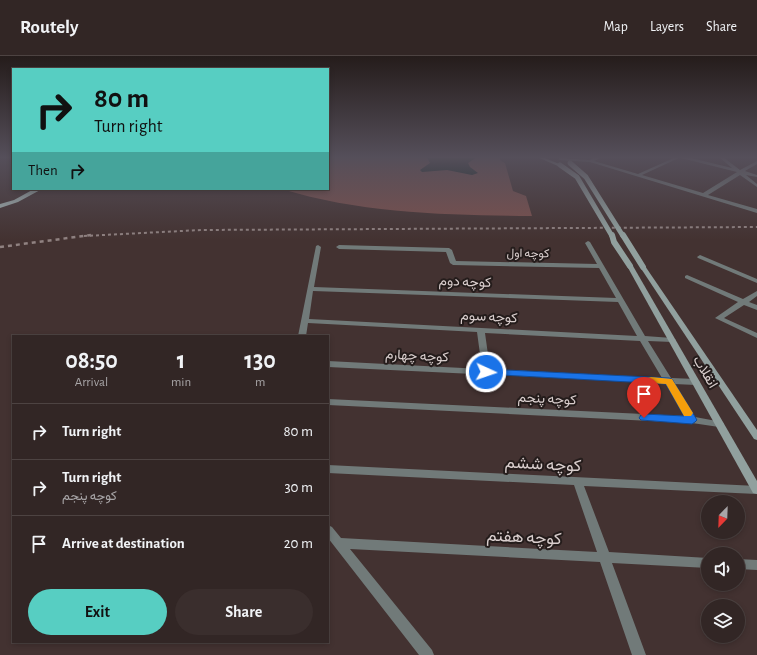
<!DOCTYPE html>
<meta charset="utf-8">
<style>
body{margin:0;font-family:"Alegreya Sans",Vazirmatn,sans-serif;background:#3a2e2d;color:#f1f3f6;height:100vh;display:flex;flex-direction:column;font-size:15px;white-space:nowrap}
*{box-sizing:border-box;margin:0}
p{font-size:13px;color:#a8a5a7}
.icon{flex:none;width:22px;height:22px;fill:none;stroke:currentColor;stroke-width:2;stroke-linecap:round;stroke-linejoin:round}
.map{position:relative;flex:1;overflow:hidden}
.panel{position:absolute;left:12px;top:279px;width:317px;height:308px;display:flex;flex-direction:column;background:#322625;border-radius:0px;box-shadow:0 2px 6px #0003,0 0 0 1px #4d4342}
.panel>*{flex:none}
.hud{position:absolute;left:12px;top:12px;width:317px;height:122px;border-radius:0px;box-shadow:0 2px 6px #0003,0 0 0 1px #4d4342;background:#57cec2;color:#111;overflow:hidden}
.needle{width:26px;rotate:203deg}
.fabs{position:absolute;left:701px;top:439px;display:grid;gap:8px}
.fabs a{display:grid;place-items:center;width:44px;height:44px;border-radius:50%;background:#322625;box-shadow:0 2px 6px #0003,0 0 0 1px #4d4342;font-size:20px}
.pin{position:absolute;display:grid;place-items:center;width:34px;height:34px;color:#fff;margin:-41px -17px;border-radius:50% 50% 50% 0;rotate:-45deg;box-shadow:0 0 4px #0007}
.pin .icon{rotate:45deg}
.me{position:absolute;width:44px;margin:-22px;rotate:93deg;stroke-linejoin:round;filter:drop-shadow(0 0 3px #0008)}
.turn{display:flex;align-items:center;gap:14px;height:84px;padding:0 16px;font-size:18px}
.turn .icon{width:52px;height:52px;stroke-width:2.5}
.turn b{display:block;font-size:28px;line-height:34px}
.then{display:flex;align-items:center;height:38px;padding:0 16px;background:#0003;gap:8px;font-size:15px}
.eta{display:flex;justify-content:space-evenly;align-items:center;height:68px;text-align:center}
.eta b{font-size:24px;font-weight:600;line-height:28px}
.action{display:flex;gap:8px;margin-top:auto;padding:8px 16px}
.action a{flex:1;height:46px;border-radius:24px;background:#57cec2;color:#111;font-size:16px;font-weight:600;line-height:46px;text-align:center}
.action a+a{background:#3a2e2d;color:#f1f3f6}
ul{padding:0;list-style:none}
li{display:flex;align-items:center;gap:12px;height:56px;padding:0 16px;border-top:1px solid #4d4342}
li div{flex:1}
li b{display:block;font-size:15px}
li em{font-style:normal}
header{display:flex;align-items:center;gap:24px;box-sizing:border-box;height:56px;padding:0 20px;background:#322625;border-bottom:1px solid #4d4342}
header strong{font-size:19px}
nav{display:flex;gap:22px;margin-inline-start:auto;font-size:14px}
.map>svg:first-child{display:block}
.green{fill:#7c504c}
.water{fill:#071f1d}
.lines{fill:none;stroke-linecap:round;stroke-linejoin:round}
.street{fill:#717a79;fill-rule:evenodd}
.secondary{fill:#91a09e;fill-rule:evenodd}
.primary{fill:#aabdba;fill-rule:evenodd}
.rail-far1{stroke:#908281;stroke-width:2;stroke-dasharray:3 3;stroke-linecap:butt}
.rail{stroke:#908281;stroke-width:2.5;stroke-dasharray:4 4;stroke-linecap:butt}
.secondary-bridge-far1{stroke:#91a09e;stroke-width:5}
.secondary-bridge{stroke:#91a09e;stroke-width:6}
.route{fill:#1a73e8;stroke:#114b97}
.slow{fill:#f59e0b}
.labels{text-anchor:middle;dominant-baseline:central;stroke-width:4;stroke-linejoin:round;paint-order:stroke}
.far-street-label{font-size:12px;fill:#d9cecd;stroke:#241c1b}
.street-label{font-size:14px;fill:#d9cecd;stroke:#241c1b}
.near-street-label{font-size:17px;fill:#d9cecd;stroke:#241c1b}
</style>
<header>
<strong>Routely</strong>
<nav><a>Map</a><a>Layers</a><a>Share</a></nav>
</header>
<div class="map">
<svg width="757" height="599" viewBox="0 0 757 599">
<rect width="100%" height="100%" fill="#433231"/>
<!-- green -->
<path class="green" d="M328,101H499L501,105L505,107L513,135L526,140L532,160C449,159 363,158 282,133H328Z"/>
<!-- water -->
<path class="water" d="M425,101H477L468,107L470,111L478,117L472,119L447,114L422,116L420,114L430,107L428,103Z"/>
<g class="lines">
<!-- street -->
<g class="street">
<path d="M597,101H602L594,105L638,118L676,101H687L732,112L719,101H723L740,114L757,105V108L745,115L757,119V121L746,119L757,128V131L740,119L708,139L757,153V157L590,106L560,104L558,103L560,102L589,104ZM681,101V102L737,116L703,137L642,119Z"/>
<path d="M588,185L590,186L645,280L672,282L676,284L672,286L648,285L671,322L696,323L700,326L696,329L674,328L695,361L722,366L724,368L722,370L719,371L692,367L328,349V343L685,360L665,327L328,311V305L482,313L477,276L308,267L306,280H298L316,190L318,189L321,191L314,231L616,242L599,212L453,209L450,207L446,196L339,193L336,191L339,189L449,192L452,194L456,205L597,208L585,187ZM313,235L618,246L637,280L309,263ZM485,277L640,285L662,322L490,313Z"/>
<path d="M700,199L757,223V227L698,202L697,201Z"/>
<path d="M687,219L743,243L757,235V240L749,246L757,249V254L744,249L724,262L757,277V282L715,262L738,246L685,222V220Z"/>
<path d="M328,409L757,430V438L584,430L609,496L708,502V512L612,507L646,599H632L600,506L350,493L432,594L434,599H419L328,482V469L332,471L341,482L597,496L574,429L328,417Z"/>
<path d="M738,503L757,504V514L738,513Z"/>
</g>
<!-- secondary -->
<g class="secondary">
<path d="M537,101H542L562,109L558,110Z"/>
<path d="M630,208L633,210L757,425V438L753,437L627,210Z"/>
<path d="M643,209L645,210L757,374V384L754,383L640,211Z"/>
</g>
<!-- primary -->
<path class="primary" d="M34,133H42L18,146L0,152V148L14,144Z"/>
<!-- rail-far1 -->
<path class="rail-far1" d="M84,180L201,174L757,171"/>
<!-- rail -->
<path class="rail" d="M0,191L91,179"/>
<!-- secondary-bridge-far1 -->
<g class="secondary-bridge-far1">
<path d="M570,107L586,121L623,180"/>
<path d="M560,109L577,121L612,180"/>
</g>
<!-- secondary-bridge -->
<g class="secondary-bridge">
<path d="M612,179L614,186L630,210"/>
<path d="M623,179L643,211"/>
</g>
</g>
<!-- sky -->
<linearGradient id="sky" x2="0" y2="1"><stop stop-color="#251c1b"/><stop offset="0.55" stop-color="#554f5a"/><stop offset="1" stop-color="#554f5a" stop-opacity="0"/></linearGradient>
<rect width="757" height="184" fill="url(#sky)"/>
<!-- route -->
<path class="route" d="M486,313L669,322L672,323L697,364L695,366L692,368L641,364L639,362L641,359L644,358L684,360L666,328L483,318L482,316Z"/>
<!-- slow -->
<path class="slow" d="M651,321L672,323L693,357L691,360H684L666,328L647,327L646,324L647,322Z"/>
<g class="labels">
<!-- far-street labels -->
<g class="far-street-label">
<text transform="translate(528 197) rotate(1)">کوچه اول</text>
</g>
<!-- street labels -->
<g class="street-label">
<text transform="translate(465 226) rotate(2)">کوچه دوم</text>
<text transform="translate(489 261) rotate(3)">کوچه سوم</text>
<text transform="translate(417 300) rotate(3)">کوچه چهارم</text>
<text transform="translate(705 316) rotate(60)">انقلاب</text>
<text transform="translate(547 343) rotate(3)">کوچه پنجم</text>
</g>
<!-- near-street labels -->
<g class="near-street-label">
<text transform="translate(543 408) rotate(3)">کوچه ششم</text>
<text transform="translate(524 481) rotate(3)">کوچه هفتم</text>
</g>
</g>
</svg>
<div class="fabs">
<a><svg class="needle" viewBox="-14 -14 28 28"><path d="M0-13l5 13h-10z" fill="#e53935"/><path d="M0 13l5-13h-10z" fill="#a8a5a7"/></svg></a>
<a><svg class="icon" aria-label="sound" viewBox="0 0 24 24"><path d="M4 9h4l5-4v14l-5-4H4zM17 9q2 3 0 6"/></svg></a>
<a><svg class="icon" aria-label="layers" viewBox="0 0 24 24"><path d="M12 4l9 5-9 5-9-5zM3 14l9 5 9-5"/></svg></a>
</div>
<div class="pin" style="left:644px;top:362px;background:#d93025"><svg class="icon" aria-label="arrive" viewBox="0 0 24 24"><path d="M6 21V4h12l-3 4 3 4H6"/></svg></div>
<svg class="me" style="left:486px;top:316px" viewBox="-20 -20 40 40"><circle r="17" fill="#1a73e8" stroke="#fff" stroke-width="3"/><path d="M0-11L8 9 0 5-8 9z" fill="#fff"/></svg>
<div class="hud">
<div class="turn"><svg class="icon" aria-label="right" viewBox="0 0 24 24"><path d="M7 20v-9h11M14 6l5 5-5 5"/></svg><div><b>80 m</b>Turn right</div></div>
<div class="then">Then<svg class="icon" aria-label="right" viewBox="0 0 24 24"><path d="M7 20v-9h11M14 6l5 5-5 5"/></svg></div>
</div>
<section class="panel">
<div class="eta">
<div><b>08:50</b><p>Arrival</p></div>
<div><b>1</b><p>min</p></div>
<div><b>130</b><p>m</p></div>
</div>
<ul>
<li><svg class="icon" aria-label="right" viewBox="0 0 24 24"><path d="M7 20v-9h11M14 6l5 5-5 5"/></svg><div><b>Turn right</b></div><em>80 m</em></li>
<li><svg class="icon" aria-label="right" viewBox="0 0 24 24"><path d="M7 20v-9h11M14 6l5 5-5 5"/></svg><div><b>Turn right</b><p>کوچه پنجم</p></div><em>30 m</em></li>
<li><svg class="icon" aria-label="arrive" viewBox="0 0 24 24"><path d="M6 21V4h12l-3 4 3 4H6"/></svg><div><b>Arrive at destination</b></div><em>20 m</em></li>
</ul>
<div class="action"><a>Exit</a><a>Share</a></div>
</section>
</div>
